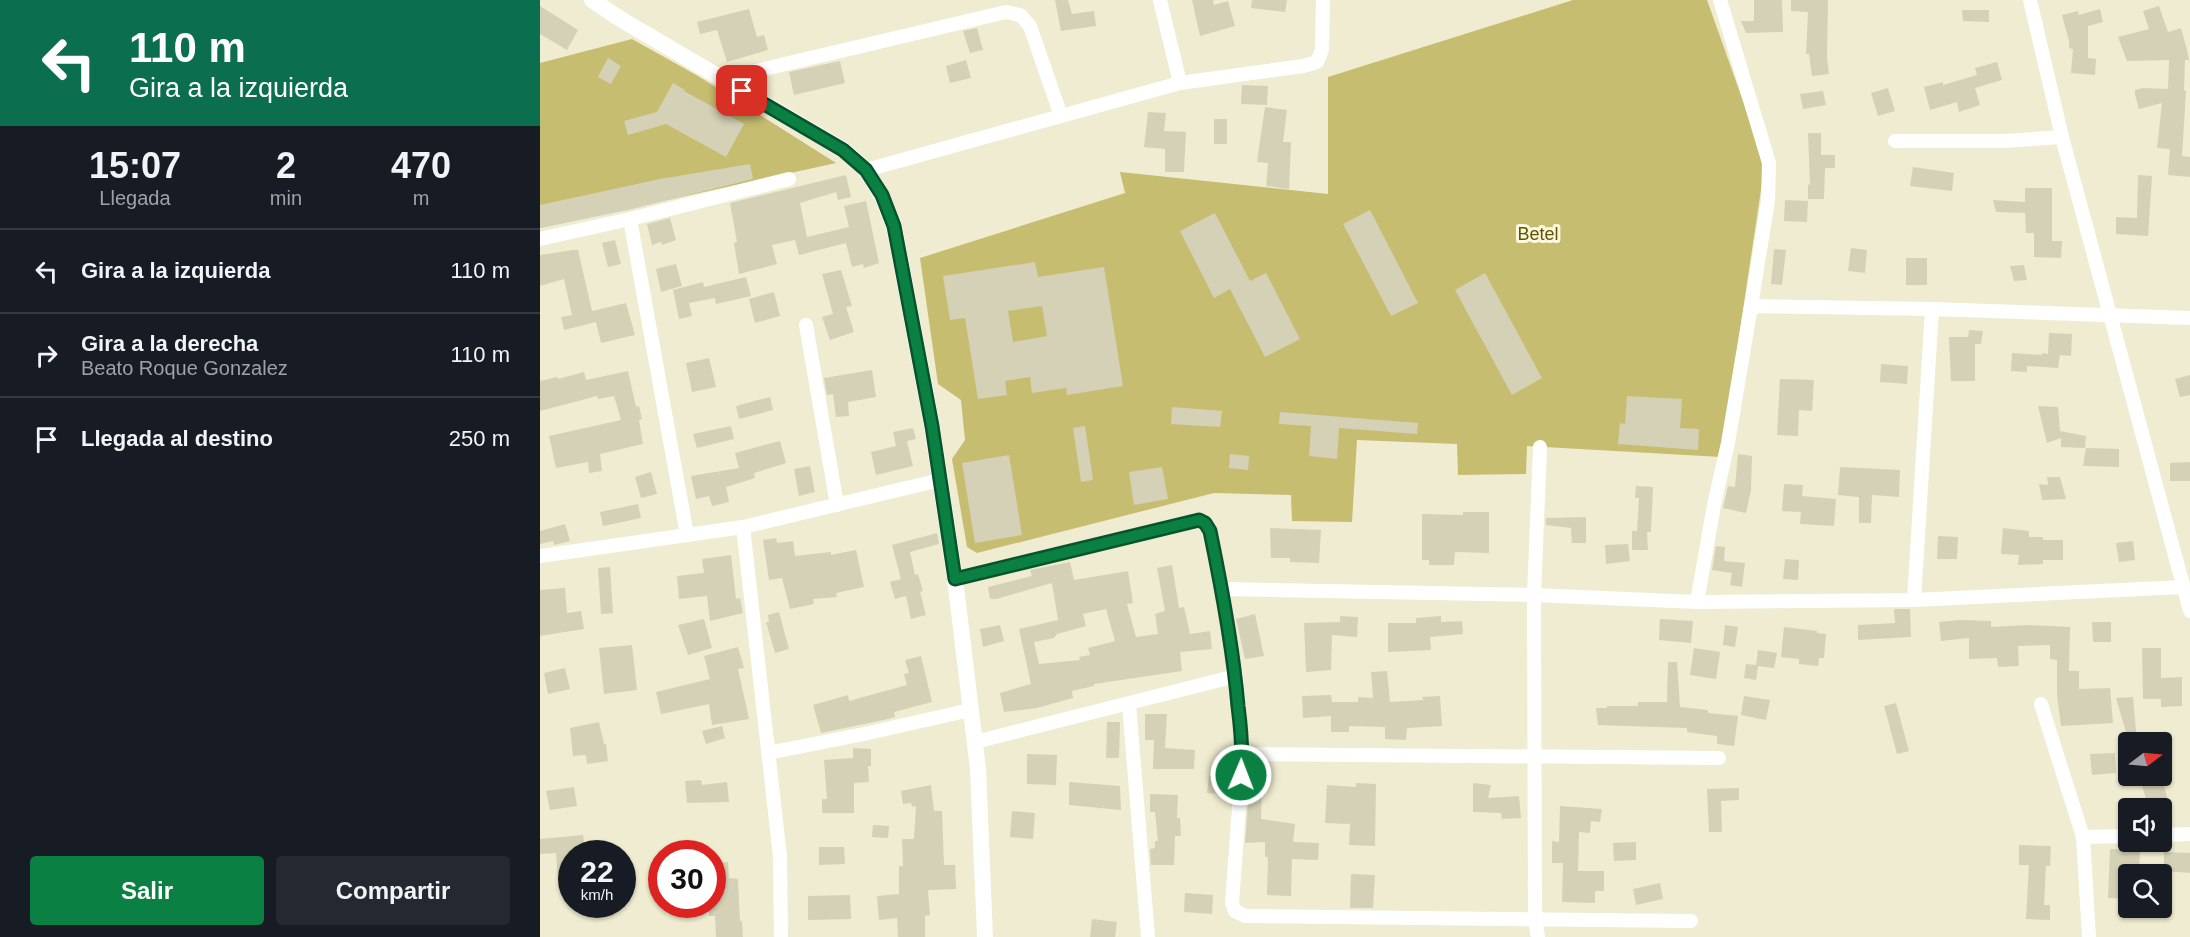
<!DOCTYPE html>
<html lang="es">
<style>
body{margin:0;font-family:Arial,sans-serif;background:#242831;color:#f1f3f6;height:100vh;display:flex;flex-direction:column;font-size:22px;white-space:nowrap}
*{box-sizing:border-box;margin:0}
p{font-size:20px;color:#9ea1a6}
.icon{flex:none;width:33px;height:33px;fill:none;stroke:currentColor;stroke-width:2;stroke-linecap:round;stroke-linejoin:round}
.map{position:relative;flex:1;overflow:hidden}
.sheet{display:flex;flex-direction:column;background:#171b24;width:540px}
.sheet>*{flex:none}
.hud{background:#0b6e4f;color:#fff;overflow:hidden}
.needle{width:39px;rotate:74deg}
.controls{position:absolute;left:1578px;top:732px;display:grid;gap:12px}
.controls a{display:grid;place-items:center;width:54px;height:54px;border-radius:6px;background:#171b24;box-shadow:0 2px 4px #0004;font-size:30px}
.speed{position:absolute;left:18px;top:840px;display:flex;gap:12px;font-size:30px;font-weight:700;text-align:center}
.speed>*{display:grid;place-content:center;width:78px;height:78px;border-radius:50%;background:#171b24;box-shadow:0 2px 4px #0004;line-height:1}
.speed small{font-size:15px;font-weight:400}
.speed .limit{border:9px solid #d22;background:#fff;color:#111}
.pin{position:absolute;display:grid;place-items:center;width:51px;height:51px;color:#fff;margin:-26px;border-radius:12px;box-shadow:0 3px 9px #0006}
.me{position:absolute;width:66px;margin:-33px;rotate:1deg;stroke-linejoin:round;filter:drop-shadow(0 0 4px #0008)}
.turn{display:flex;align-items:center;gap:21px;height:126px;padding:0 30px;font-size:27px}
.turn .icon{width:78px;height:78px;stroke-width:2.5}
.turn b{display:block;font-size:42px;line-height:51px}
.eta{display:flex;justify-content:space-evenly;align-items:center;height:102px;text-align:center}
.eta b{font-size:36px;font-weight:700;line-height:42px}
.cta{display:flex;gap:12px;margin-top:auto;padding:12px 30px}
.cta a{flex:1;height:69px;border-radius:6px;background:#0b8043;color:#fff;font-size:24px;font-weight:700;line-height:69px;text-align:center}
.cta a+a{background:#242831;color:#f1f3f6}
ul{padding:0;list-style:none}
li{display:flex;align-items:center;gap:18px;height:84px;padding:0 30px;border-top:2px solid #363941}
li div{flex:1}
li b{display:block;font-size:22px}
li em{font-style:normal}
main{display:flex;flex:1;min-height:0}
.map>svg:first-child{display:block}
.green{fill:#c7bd70}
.building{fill:#d4d1b7;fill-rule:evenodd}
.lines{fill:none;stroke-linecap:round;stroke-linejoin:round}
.minor{stroke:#fff;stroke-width:14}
.tertiary{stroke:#fff;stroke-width:16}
.route-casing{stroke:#07532c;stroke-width:15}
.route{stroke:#0b8043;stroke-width:10}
.labels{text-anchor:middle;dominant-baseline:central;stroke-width:6;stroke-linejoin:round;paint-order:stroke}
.park-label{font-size:18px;fill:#5e5407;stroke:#fcf9de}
</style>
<main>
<section class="sheet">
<div class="hud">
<div class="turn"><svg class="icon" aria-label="left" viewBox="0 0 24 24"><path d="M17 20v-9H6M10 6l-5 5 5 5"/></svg><div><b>110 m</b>Gira a la izquierda</div></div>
</div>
<div class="eta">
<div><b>15:07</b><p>Llegada</p></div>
<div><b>2</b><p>min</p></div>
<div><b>470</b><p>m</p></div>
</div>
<ul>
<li><svg class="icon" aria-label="left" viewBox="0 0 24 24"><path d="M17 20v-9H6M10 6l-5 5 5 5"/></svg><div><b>Gira a la izquierda</b></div><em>110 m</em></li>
<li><svg class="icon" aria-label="right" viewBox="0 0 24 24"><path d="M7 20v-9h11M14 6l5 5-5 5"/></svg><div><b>Gira a la derecha</b><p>Beato Roque Gonzalez</p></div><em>110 m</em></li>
<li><svg class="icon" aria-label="arrive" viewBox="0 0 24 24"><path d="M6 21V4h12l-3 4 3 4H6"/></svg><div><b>Llegada al destino</b></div><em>250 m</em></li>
</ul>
<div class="cta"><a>Salir</a><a>Compartir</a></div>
</section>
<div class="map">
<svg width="1650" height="937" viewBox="0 0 1650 937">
<rect width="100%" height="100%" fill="#efecd1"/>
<!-- green -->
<g class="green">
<path d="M1033,0H1167L1225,163L1181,457L987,446L986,474L918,475L917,444L817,440L812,522L752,521L751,495L674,493L437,553L427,547L412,459L425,440L421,400L398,384L380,258L585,193L580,172L788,194V77Z"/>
<path d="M92,39L158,76L296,163L0,228V63Z"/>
</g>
<!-- building -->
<g class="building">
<path d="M515,0H528L532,14L554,11L556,26L521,31Z"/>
<path d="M652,0H673L674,5L688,1L695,26L660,36Z"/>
<path d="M712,0H747L745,12L711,8Z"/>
<path d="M1214,0H1242L1243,32L1206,33L1201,21H1214Z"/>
<path d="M1251,0H1288L1287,57L1289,74L1272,76L1269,54H1266L1268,12L1251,11Z"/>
<path d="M0,6L38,30L27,50L0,34Z"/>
<path d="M1619,6L1628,32L1641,28L1647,50L1649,60H1645L1644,90L1646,91L1642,156L1650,157V177L1628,175L1630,149L1617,148L1622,103L1599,109L1595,95V90L1603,88L1628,89L1629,60L1587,61L1578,37L1609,29L1603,11Z"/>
<path d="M209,9L217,37L224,35L228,50L187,62L177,30L160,34L157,22Z"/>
<path d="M1560,9L1563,22L1548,26V58L1556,59L1555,75L1531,73L1533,49L1529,48V41L1522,15L1538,11L1539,15Z"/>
<path d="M1422,10H1449V22L1423,21Z"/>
<path d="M437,28L443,50L430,53L423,31Z"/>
<path d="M68,58L81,66L71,84L58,77Z"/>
<path d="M426,60L431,78L410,83L406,66Z"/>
<path d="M300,61L305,83L254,95L249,72Z"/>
<path d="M1457,62L1462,80L1435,88L1440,105L1419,112L1417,102L1390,110L1384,87L1403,82V85L1437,75L1435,68Z"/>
<path d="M133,83L145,90L144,91L204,124L186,157L126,124L88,135L84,121L117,112Z"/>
<path d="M702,85L728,86L727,105L701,104Z"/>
<path d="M1348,88L1355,111L1338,116L1331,93Z"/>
<path d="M1283,91L1286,105L1263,109L1260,94Z"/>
<path d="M725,107L747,110L743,142H751L749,189L726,186L728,163L717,162Z"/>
<path d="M608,112L626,113L624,131L646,132L644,172H625V149L604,147Z"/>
<rect x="674" y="119" width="13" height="25"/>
<path d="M1268,133H1281V155H1295V168H1285L1284,199H1268V184L1270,185Z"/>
<path d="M210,164L213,179L88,210L0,228V205L120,179Z"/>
<path d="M1373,167L1414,173L1412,191L1370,186Z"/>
<path d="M306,175L311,197L298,200L296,192L260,203L267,237L309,227L304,206L326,201L339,263L324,268L323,264L312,267L306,243L259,255L255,240L232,245L237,264L199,274L194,243L197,242L190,203Z"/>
<path d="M1598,175L1612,176L1608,236L1576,234V217L1597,218Z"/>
<path d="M1485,188H1512V241H1522L1521,258L1494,257V233H1486L1485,213L1456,212L1453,200L1485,202Z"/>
<path d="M1245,200L1268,201L1267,222L1244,221Z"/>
<path d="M830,210L878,303L851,316L803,224Z"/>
<path d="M675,213L710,281L726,273L760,339L725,357L690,289L674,298L640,231Z"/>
<path d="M130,218L136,240L122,245L121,242L112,245L107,224Z"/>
<path d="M75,240L81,264L68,267L62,243Z"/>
<path d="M1311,248L1327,250L1325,273L1308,271Z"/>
<path d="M1234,249L1246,250L1242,285L1231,284Z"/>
<path d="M33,250H38L52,311L86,303L95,335L61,343L56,322L24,330L21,317L32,315L24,279L0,286V255Z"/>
<rect x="1366" y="258" width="21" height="27"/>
<path d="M495,262L498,277L564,267L583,386L527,395L526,388L492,393L490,377L465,381L467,395L438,399L425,318L410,320L403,276ZM502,306L507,336L473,342L468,311Z"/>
<path d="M136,264L142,286L121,292L116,269Z"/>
<path d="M1484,265L1487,280L1474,281L1470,266Z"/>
<path d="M301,270L312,306L306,307L314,332L290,340L282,317L293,314L282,274Z"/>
<path d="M945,273L1002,378L972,395L915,290Z"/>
<path d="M206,277L211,296L176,304L175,298L149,303L152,316L139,319L133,290L163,282L164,287Z"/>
<path d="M234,292L240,316L215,323L209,299Z"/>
<path d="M1429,330L1443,331L1441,344H1435V381H1411L1409,337H1428Z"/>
<path d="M1509,333L1532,334L1531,356L1520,355L1518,368L1487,366V372L1471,371L1472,353L1502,355V353L1508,354Z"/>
<path d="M169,358L176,387L152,392L146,363Z"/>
<path d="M1341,364L1368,366L1367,384L1340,382Z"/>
<path d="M332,370L336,397L308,402L309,416L296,417L293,394L287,395L284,378Z"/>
<path d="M88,371L96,407L99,406L102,419L99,420L103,444L60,454L62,471L49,473L48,462L16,468L9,436L81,420L74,396L58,399L57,396L0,411V381L17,377L18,379L44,372L46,380Z"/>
<path d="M1650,375V395L1640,397L1635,379Z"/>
<path d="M1240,379L1274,380L1272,411L1259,410L1258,436L1237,435Z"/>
<path d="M1087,396L1142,399L1140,428L1159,429L1158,450L1078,444L1080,423L1085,424Z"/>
<path d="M230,397L233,410L199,419L196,406Z"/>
<path d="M1498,406L1518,407L1520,431L1546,436L1545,448L1521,447V438L1507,443Z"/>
<path d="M632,407L682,411L680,427L631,424Z"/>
<path d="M740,412L878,423L877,434L799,428L797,459L769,456L771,426L739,424Z"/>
<path d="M191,426L194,439L157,448L153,434Z"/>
<path d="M545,426L553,480L541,482L533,428Z"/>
<path d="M373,428L376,439L367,441L373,466L336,475L331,452L356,446L353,432Z"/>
<path d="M240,441L246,463L214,473L215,478L186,487L189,502L172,506L169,496L156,499L151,476L199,468L195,453Z"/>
<path d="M1546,448L1579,449V467L1543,466Z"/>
<path d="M690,454L709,456L708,470L689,468Z"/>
<path d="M1198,454L1212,456L1211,490L1206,513L1183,508L1188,486L1195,487Z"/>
<path d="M469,455L482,535L435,543L422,463Z"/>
<path d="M1650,462V481H1630V463Z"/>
<path d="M270,466L275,492L259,496L254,469Z"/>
<path d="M622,467L628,499L594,505L589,472Z"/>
<path d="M1300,467L1360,470L1359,497L1332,495L1331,523H1319V497L1298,495Z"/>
<path d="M111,472L117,494L101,498L95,477Z"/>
<path d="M1507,477H1520L1526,499L1502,500L1499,484L1508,485Z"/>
<path d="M1244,484L1263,485L1262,496L1296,499L1294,526L1260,524L1261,512L1242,511Z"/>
<path d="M1096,486L1113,487L1111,532H1107L1108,550H1092V531H1097L1099,498H1095Z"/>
<path d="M98,504L101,518L63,526L60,512Z"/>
<path d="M923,512H949V553L915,552L914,565H889V560H882V514L923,515Z"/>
<path d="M1046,517V543H1032L1031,528L1006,525V518Z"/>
<path d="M25,524L30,541L14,545L13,541L0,544V531Z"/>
<path d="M730,528L781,530L779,563L750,562V558H731Z"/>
<path d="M1463,528L1489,531V537H1503V540H1523V560H1503V564L1478,565L1479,555L1461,554Z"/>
<path d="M397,533L399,544L370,552L375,575L378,574L383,591L380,592L386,615L371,619L366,596L355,599L350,582L361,579L352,545Z"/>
<path d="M1398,536L1418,537L1417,559H1397Z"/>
<path d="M236,538L237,543L253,541L255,556L291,552V555L316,550L324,587L296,593L297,597L273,599L274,604L250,609L242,578L229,580L223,540Z"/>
<path d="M1593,541L1595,560L1579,562L1576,543Z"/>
<path d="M1088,544L1090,561L1066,564L1065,545Z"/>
<path d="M1176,546L1185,547L1184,561L1205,563L1202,587L1190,585L1192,573L1172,570Z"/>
<path d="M191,555L196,599L200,598L203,613L170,621L167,596L139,599L137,576L164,573L162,559Z"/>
<path d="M1245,559L1259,560L1258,580L1243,579Z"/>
<path d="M530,562L534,580L588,571L593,603L587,604L596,637L618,634L615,614L625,611L617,568L632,565L639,608L644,607L650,634L670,631L672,649L640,652L642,671L554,684V686L532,691L533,698L497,708L464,712L460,693L491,684L479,629L518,620L512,583L456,599H450L448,587L492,576L490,570ZM566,609L575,641L548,648L550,655L539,657L540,660L499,664L494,642L514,638L517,634L546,626L543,614Z"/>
<path d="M70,567L73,613L61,614L58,568Z"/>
<path d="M25,588L27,613L41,611L44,629L0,636V590Z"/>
<path d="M1354,609H1370L1371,637L1318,640V625L1355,623Z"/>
<path d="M239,612L249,649L235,653L226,622H229L228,615Z"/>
<path d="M715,614L724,656L705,659L696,619Z"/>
<path d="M800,616L818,617L817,637L792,635L791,670L766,672L764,623L800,622Z"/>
<path d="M901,616V622L922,621L923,634L890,637L891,650L848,652V623H876V618Z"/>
<path d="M164,619L172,648L148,655L138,625Z"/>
<path d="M1120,619L1153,621L1151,643L1119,640Z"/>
<path d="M1420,620L1451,621V627L1488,625L1530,627L1529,671H1539V689L1570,688L1573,723L1521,726L1517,695V660L1510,659V645L1478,646L1479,666L1458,667L1457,658L1429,659V638L1401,641L1399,622Z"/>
<path d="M1552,622H1571V642H1553Z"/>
<path d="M460,625L464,641L443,647L440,629Z"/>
<path d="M1185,625L1198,627L1195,647L1183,645Z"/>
<path d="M1244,627L1277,631V633L1286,634L1284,658H1279L1278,666L1259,664V659L1241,657Z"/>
<path d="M92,645L97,690L64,694L59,648Z"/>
<path d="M198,647L204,668L198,669L209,719L172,725L169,704L121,714L116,692L170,679L164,656Z"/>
<path d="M1154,648L1180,652L1176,679L1150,675Z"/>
<path d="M1602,648H1621V678L1642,677V706L1621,707V699H1603Z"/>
<path d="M1218,650L1237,653L1234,668L1218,666L1216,680L1204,678L1206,664L1216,665Z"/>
<path d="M381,656L392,702L354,712L355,717L348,719L281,733L273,705L308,695L309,701L367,685L364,674L369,673L365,660Z"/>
<path d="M1128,662H1137L1140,707L1168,710V713L1198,716L1194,746L1177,744V736L1147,732V728L1058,725L1056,708H1067V706H1098V702H1127Z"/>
<path d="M25,668L30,689L8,694L4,673Z"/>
<path d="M847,671L850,702L883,700L882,697L900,696L902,726L867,728L866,740L845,739V727L809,726V732H791V716L763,718L762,696L791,695L792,702H818V697L833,698L831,672Z"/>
<path d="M1204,696L1230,700L1226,720L1201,715Z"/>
<path d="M1593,697L1597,742H1589L1576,698Z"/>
<path d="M1356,703L1369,751L1357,754L1344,706Z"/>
<path d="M605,714H627L625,748L655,750L654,769H613L614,740H605Z"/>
<path d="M59,722L64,744H66L68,761L47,764L46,755L33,756L30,728Z"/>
<path d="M567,722H580L579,758H566Z"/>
<path d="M182,726L185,738L166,744L162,731Z"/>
<path d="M313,748L331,749V766H328L329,782L314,783V813H282V799H287L284,760L313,758Z"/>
<path d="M1575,753L1576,773L1552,775L1550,754Z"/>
<path d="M487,754L517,755L516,785L487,784Z"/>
<path d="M669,776H681L680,794L667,793Z"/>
<path d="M710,778H722L721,819L755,824L753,842L779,843L778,860L752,859L751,896L727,895L728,857H725V842L705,843Z"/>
<path d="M1622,779L1630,808H1609L1600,780Z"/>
<path d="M161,780L162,785L187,782L189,802L147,803L145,781Z"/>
<path d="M529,782L580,786L581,810L529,805Z"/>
<path d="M816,783L836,784L835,846L809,845L810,824L785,823L787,785L816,787Z"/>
<path d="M933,783L951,785L948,798L979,796L981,818L962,819L961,813L933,812Z"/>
<path d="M391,785L394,811H402L404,865H415L416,889L388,890L390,915L385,916V937H358L357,918L339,920L337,896L359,894V866H363L362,839H374L376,806L372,807L371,803L363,804L361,791Z"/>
<path d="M34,787L37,806L10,810L6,791Z"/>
<path d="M1199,788V800L1181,801L1182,832H1169L1167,789Z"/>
<path d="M610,794L638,795L637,818H640L641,836H635L634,865H611L610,849L615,848V841H618L615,812H610Z"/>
<path d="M1020,806L1062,809L1060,822L1051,821L1050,833L1039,832L1038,871H1064V891H1055V903L1022,902L1023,863H1012V841L1019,842Z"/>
<path d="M472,811L495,813L493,839L470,837Z"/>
<path d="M333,825L349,826L348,838L332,837Z"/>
<path d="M43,835L45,850L32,852V879L18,880L16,853L0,854V839Z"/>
<path d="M1096,842V860L1074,861L1073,843Z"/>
<path d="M1479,845L1511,846L1510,866H1506L1504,905H1510V920L1486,919L1489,865H1479Z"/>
<path d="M279,847H304L305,864L279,865Z"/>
<path d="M1570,849L1600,850L1599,872L1588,871V899L1568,898Z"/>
<path d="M1624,852L1650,853V873L1624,871Z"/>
<path d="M188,862L189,878L198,879L200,921H202L203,937H176L175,916H169V904H172V863Z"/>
<path d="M811,874L835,875L833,908H810Z"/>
<path d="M1120,883L1123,899L1096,905L1093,889Z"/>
<path d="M645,893L673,895L672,914L644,912Z"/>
<path d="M310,895L311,919L268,920V896Z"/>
<path d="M552,919L577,922L575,937H550Z"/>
</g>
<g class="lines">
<!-- minor -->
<g class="minor">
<path d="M620,0L640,83"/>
<path d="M1180,0L1229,163L1228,201L1211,306"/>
<path d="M1490,0L1522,137L1650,611"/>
<path d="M182,79L466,12L480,15L490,26L521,116"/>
<path d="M1355,141H1465L1522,137"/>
<path d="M326,170L640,83L763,66L777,62L782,50L783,0"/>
<path d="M90,219L147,535"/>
<path d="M0,239L90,219L249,179"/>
<path d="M266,325L297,505"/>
<path d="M203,527L240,857L241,937"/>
<path d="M0,556L203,527L400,480"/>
<path d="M415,579L659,520L665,523L670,531L682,589L696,676L703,754L692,903L695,911L705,916L1151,921"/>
<path d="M682,589L994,595L1157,602L1374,600L1643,587"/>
<path d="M1374,600L1392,309"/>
<path d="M1157,602L1174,505L1188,443L1211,306L1392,309L1650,318"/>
<path d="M589,704L608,937"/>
<path d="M1501,704L1543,837L1588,836"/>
<path d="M435,742L696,676"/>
<path d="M228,753L324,734L430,710"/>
<path d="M703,754L1179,758"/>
<path d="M1622,835L1650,834"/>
<path d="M1543,837L1549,937"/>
<path d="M998,937L995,919L994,595L1000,447"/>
</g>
<!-- tertiary -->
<path class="tertiary" d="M52,0L82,20L304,150L326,170L342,196L354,226L392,426L415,579L438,769L445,937"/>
</g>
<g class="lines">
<!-- route casing -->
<g class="route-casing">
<path id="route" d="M202,91L303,150L326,170L342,195L354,226L392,426L415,579L659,520L665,523L670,531C682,589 693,647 698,706C701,729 703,752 701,775"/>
</g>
<!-- route -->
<use href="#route" class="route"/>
</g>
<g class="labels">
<!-- park labels -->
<g class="park-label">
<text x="998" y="234">Betel</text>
</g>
</g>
</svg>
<div class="controls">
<a><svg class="needle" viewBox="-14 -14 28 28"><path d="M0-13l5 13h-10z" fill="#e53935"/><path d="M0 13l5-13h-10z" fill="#9ea1a6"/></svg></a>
<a><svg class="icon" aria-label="sound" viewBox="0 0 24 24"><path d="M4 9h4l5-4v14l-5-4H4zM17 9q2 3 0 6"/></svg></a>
<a><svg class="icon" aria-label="search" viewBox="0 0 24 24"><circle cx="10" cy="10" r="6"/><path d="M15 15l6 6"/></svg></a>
</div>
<div class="speed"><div>22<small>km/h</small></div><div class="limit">30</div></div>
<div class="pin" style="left:202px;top:91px;background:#d93025"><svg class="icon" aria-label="arrive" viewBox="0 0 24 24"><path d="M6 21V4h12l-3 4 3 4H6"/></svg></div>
<svg class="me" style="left:701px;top:775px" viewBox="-20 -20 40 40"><circle r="17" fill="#0b8043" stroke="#fff" stroke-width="3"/><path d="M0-11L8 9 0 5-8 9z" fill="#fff"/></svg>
</div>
</main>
